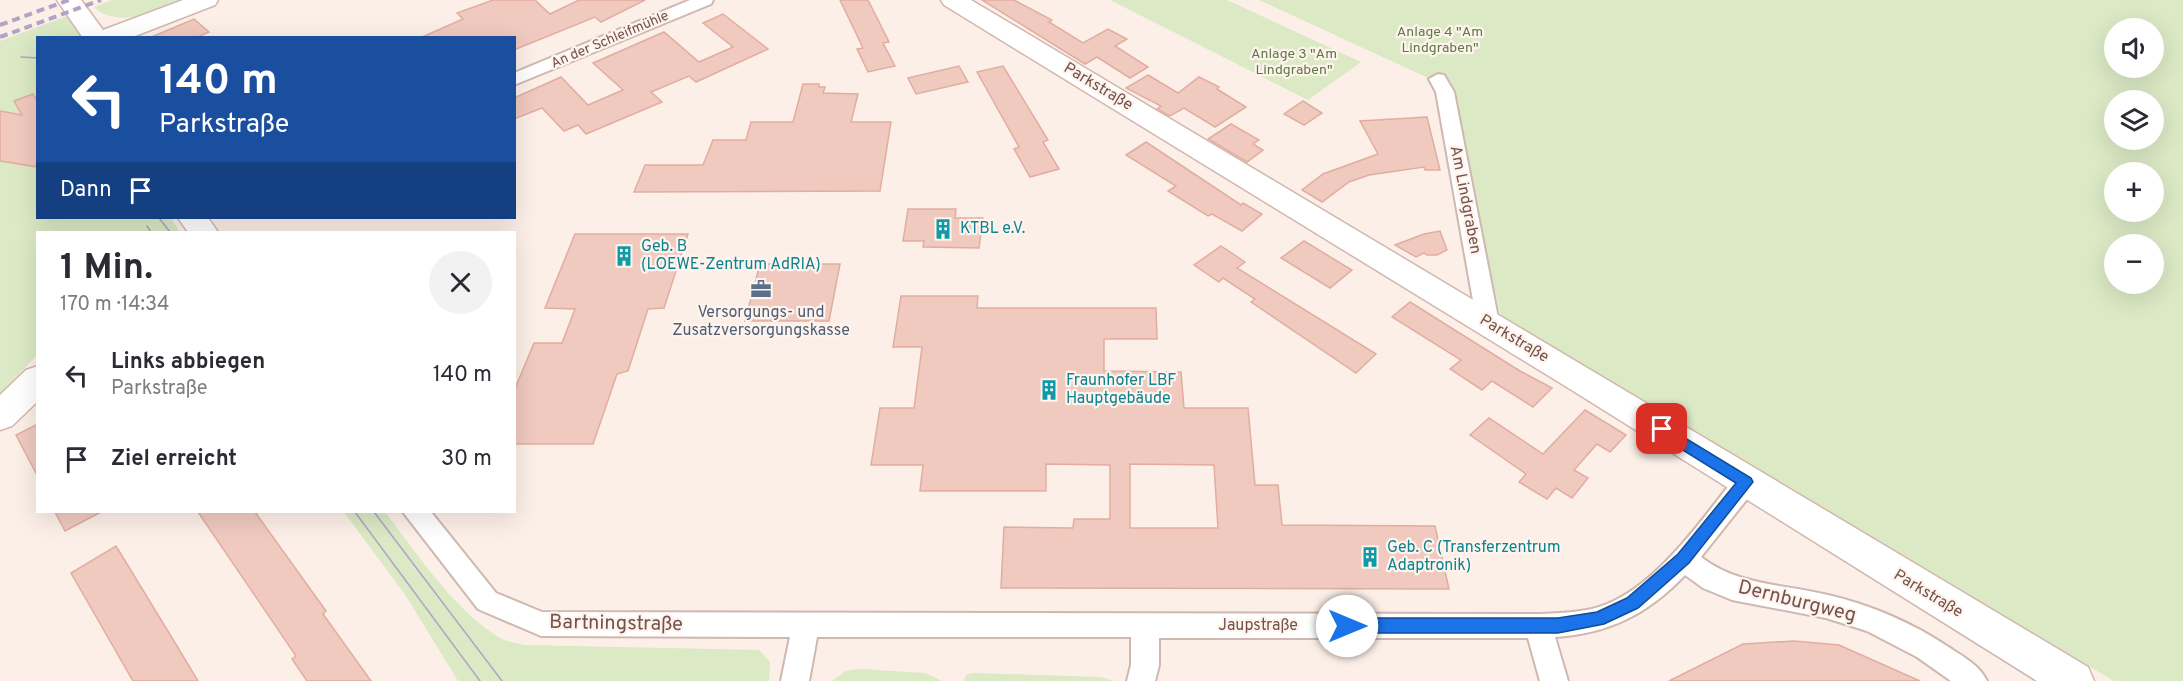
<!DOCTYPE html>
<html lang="de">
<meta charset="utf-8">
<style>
body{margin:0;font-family:Overpass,sans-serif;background:#f2f2f3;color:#2b2b33;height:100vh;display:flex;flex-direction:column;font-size:22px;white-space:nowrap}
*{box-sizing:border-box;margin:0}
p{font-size:20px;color:#7c7c81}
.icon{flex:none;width:33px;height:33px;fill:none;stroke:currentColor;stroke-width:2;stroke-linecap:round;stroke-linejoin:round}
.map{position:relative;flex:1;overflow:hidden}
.side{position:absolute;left:36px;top:231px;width:480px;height:282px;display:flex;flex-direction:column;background:#fff;border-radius:0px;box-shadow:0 6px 24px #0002}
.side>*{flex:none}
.guide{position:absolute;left:36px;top:36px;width:480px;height:183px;border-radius:0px;box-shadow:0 6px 24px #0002;background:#1a4fa0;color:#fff;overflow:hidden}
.tools{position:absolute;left:2104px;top:18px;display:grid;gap:12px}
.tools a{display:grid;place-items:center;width:60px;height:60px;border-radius:50%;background:#fff;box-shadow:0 6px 24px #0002;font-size:30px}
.pin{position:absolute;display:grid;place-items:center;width:51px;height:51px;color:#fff;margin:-26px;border-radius:12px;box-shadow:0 3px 9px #0006}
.me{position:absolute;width:66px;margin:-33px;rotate:90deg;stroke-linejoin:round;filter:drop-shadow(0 0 4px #0008)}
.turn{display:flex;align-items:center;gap:21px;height:126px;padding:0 24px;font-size:27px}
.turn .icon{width:78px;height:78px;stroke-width:2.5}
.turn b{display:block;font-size:42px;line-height:51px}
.then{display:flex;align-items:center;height:57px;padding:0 24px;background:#0003;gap:12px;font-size:22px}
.round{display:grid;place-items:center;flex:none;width:63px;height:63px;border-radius:32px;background:#f2f2f3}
.summary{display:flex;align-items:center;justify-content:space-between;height:102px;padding:0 24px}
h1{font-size:36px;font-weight:700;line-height:45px}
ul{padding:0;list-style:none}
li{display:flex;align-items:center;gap:18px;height:84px;padding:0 24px}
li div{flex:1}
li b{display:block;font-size:22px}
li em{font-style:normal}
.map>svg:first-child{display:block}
.green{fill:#dbe9c5;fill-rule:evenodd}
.building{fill:#f0c9bf;stroke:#e2ada0;stroke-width:1.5;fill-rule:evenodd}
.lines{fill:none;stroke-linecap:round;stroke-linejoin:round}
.street-casing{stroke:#cfb8b0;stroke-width:4}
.secondary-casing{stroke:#d2b7ae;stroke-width:3}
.street{fill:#fff;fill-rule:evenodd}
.secondary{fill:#fff;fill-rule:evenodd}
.tram{stroke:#b0a5c5;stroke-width:1.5}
.rail{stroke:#b0a5c5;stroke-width:4;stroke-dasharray:8 5;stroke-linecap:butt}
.route{fill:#1a73e8;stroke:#114b97;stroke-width:1.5}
.labels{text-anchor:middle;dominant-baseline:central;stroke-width:4.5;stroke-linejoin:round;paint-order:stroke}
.far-park-label{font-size:14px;fill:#5e7944;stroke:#fef4ed}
.far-street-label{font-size:14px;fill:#74534c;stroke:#fef4ed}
.street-label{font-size:16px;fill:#74534c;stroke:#fef4ed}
.culture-label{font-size:16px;fill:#0d838f;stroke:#fef4ed;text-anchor:start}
.service-label{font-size:16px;fill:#4e5e75;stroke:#fef4ed}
.near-street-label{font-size:20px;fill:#74534c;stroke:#fef4ed}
</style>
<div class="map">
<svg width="2183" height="681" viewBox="0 0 2183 681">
<rect width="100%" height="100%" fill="#fcefe7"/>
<!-- green -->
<g class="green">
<path d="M112,0H193C165,8 118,31 94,7Z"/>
<path d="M1110,0H1227L1361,62L1308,100Z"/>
<path d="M1259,0H2183V681H2114L1502,321L1445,82L1439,83ZM2115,28H2154V68H2115ZM2115,100H2154V140H2115ZM2115,172H2154V212H2115ZM2115,244H2154V284H2115Z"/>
<path d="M67,16L81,37L38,38V218H171L180,232H38L37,355L0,394V41Z"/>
<path d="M344,512H385C416,552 457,614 502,639C508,642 517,643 524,645L759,650L770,662L769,681H458L406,596Z"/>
<path d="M859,669L925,673L942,681H832L846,671Z"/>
<path d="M972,673L1101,677L1114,681H964L966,675Z"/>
</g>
<!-- building -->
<g class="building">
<path d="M493,0H535L550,14L579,0H645L601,22L595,17L514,50V38H420L463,19L457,13Z"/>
<path d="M840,0H868L889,42L883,43L895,66L868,72L857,49L863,48Z"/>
<path d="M982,0H1014L1052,20L1049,22L1083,43L1108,29L1127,39L1115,46L1148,67L1130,78L1097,57L1085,64Z"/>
<path d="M723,14L768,49L696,82L689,76L651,92L662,102L586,134L578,125L564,131L542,108L514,119V98L561,77L588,105L623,90L593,63L664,32L699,62L733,47L703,23Z"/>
<path d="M194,19L209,32L196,38H149Z"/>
<path d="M959,66L968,82L916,94L908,78Z"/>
<path d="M1003,66L1048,140L1043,142L1059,169L1030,177L1014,149L1019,147L977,72Z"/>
<path d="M1148,75L1178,93L1199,77L1219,87L1217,89L1246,107L1215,127L1184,108L1170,116L1157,109L1161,106L1126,88Z"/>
<path d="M803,84H819V87H825L823,93L858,94L851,122H891L880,191L634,192L645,165H703L713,140H746L751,122H793Z"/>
<path d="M33,94L38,102V167L0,161V111L22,115L14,101Z"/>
<path d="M1303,101L1322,113L1304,125L1284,114Z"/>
<path d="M1427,117L1440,170H1425L1424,167L1369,175L1349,182L1322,202L1302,190L1323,174L1378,154L1360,121Z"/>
<path d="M1231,124L1259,140L1253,144L1263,150L1247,162L1208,139Z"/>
<path d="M1146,142L1241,205L1243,203L1262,214L1242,231L1212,214L1208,216L1168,191L1176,186L1126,155Z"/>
<path d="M908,209H956L955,218H983L979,248L923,247L924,241H903Z"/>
<path d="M1440,231L1447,250L1437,255H1427L1424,253L1416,257L1395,245L1424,234Z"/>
<path d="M575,234H688L664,308L648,309L628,371L617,374L593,444H514V391L534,343H562L575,309L545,308Z"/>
<path d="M1304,241L1352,270L1330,288L1281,258Z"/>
<path d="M1221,246L1245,262L1237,268L1376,354L1356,373L1251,302L1255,299L1223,278L1219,282L1194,265Z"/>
<path d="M760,264H840L829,321H745Z"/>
<path d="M901,296H978L977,308H1156L1157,339H1104V371L1181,372L1184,408H1248L1255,485H1278L1282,525L1435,526L1449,589L1001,588L1004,527L1073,528L1074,519H1110V465L1046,464V491H920L923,465H871L880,408H914L922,347H893ZM1130,464L1214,465L1218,528H1130Z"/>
<path d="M1410,302L1520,371L1552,388L1533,407L1492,381L1482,390L1450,369L1461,360L1392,317Z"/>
<path d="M1585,410L1626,435L1610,452L1597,444L1574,470L1588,478L1572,498L1556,488L1547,499L1519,482L1526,474L1470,435L1489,418L1543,454Z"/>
<path d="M38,424V477L16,435Z"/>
<path d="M55,512H101L65,531Z"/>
<path d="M198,512H255L326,611L323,614L371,681H307L292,659L296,656Z"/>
<path d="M116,546L180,651L198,681H133L71,573Z"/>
<path d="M1794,641L1839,645L1920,681H1669L1743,644Z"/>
</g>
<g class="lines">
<!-- street casing -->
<g class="street-casing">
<g id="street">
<path d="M690,0H713L711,4L514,85V73Z"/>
<path d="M1438,74L1444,75L1454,92L1499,323L1496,329L1488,331L1480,329L1477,323L1436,92L1429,79Z"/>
<path d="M1746,472L1755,475L1758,482L1755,489L1701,557C1739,586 1783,584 1828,595C1871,605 1913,623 1950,648C1964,657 1980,666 1987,681H1951L1917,657L1867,631L1826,618L1732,600L1703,588L1685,575C1648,614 1608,634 1555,637L1568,681H1540L1528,638H1159V665L1155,681H1127L1131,665V637H817L809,681H781L790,637L541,636L478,609L403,512H431L496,593L542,612L1538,614C1560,613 1586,613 1607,604C1658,584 1704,517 1737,475Z"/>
</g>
</g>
<!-- secondary casing -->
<g class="secondary-casing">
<g id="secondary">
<path d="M57,0H81L103,30L183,0H218L215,5L130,38H83Z"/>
<path d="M941,0H971L2088,667L2094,681H2037L1570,389L944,5Z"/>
<path d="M178,218H208L218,232H188Z"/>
<path d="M38,366V401L12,426L0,430V395L26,370Z"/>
</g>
</g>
<!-- street -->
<use href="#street" class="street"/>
<!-- secondary -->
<use href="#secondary" class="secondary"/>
<!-- tram -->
<g class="tram">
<path d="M21,57L38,58"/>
<path d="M159,218L170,232"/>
<path d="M147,226L151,232"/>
<path d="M355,512L480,681"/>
<path d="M374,512L502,681"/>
</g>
<!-- rail -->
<g class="rail">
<path d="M0,25L69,0"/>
<path d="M0,37L101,0"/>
</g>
</g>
<!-- route -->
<path class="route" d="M1662,424L1751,478L1753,482L1689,563L1638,608L1604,624L1558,633H1347L1341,631L1339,626L1341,621L1347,618H1558L1597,612L1627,598L1678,554L1736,483L1657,434L1655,429L1657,425Z"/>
<!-- icons -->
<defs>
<g id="building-bare" transform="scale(1.62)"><path d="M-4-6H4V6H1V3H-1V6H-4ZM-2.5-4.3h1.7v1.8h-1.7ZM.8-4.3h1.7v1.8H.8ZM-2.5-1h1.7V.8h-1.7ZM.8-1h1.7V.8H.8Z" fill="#0f9aa8" stroke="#fef4ed" stroke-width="2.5" paint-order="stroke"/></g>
<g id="office-bare" transform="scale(1.62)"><path d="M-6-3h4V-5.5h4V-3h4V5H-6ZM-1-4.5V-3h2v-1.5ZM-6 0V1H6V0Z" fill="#5c6f8a" stroke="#fef4ed" stroke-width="2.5" paint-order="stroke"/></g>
</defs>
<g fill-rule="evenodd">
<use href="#building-bare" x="943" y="229"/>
<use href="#building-bare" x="624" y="256"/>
<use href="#office-bare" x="761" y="289"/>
<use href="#building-bare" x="1049" y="390"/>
<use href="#building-bare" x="1370" y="557"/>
</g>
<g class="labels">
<!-- far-park labels -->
<g class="far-park-label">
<text x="1440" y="32">Anlage 4 "Am<tspan x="1440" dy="16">Lindgraben"</tspan></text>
<text x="1294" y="54">Anlage 3 "Am<tspan x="1294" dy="16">Lindgraben"</tspan></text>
</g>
<!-- far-street labels -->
<g class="far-street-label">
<text transform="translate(610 40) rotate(-23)">An der Schleifmühle</text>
</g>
<!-- street labels -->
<g class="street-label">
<text transform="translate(1098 87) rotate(31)">Parkstraße</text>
<text transform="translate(1465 200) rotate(79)">Am Lindgraben</text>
<text transform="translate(1514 339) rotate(31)">Parkstraße</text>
<text transform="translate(1928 594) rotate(31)">Parkstraße</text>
<text x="1258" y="626">Jaupstraße</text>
</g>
<!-- culture labels -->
<g class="culture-label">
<text x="960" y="229">KTBL e.V.</text>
<text x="641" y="247">Geb. B<tspan x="641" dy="18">(LOEWE-Zentrum AdRIA)</tspan></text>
<text x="1066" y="381">Fraunhofer LBF<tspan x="1066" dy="18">Hauptgebäude</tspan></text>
<text x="1387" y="548">Geb. C (Transferzentrum<tspan x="1387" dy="18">Adaptronik)</tspan></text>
</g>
<!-- service labels -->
<g class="service-label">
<text x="761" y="313">Versorgungs- und<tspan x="761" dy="18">Zusatzversorgungskasse</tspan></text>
</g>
<!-- near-street labels -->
<g class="near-street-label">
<text transform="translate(1797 602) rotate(14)">Dernburgweg</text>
<text transform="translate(616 624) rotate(1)">Bartningstraße</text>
</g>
</g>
</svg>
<div class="tools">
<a><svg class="icon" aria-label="sound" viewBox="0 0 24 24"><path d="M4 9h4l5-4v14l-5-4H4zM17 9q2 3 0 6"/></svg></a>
<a><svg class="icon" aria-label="layers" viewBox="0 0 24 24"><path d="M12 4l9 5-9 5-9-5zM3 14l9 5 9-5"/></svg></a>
<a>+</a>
<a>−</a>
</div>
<div class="pin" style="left:1662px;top:429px;background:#d93025"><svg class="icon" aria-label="arrive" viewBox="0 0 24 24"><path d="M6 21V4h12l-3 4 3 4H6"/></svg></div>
<svg class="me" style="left:1347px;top:626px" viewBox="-20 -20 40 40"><circle r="19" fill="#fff"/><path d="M0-13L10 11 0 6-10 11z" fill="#1a73e8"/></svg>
<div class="guide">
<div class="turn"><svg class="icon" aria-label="left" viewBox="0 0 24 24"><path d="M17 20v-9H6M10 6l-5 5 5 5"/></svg><div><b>140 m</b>Parkstraße</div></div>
<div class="then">Dann<svg class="icon" aria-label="arrive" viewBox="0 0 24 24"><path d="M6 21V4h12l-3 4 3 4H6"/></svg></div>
</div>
<section class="side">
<div class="summary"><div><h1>1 Min.</h1><p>170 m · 14:34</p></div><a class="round"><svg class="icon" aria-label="close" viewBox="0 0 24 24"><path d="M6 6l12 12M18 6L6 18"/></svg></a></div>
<ul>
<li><svg class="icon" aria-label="left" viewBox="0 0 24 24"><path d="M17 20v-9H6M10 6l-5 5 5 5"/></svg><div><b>Links abbiegen</b><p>Parkstraße</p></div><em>140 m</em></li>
<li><svg class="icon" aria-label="arrive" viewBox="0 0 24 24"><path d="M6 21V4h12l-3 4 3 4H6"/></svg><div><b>Ziel erreicht</b></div><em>30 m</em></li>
</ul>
</section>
</div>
